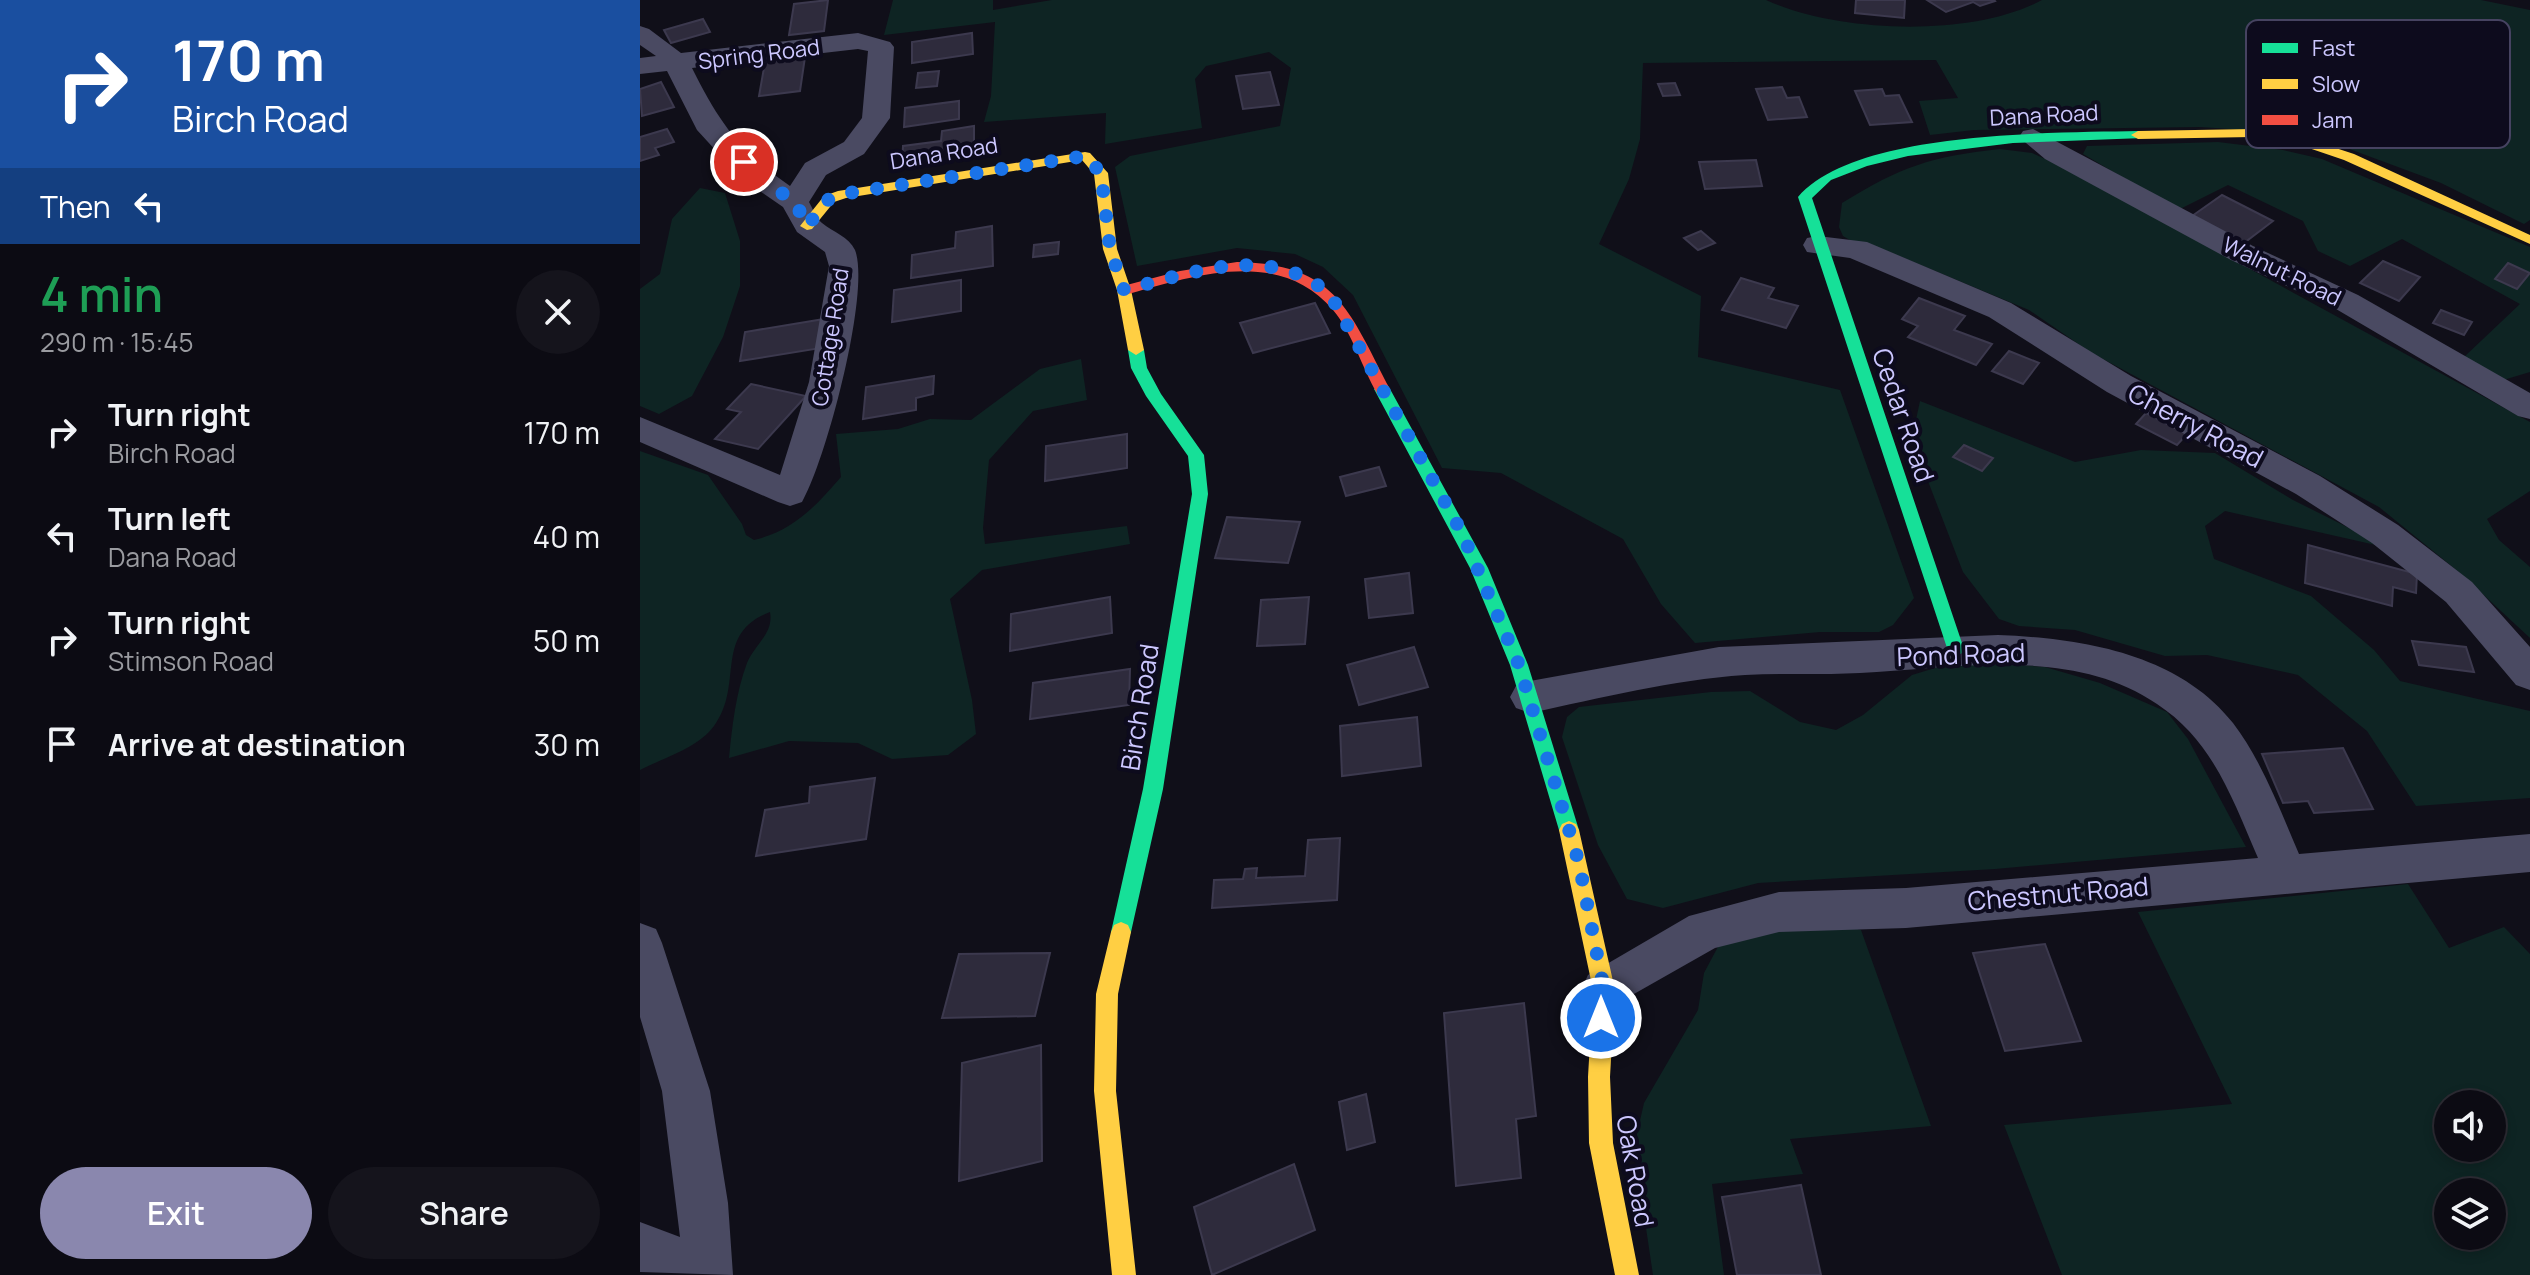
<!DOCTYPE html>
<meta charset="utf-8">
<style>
body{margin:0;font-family:Manrope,sans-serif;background:#15141c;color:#f1f3f6;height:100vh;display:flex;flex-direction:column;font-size:30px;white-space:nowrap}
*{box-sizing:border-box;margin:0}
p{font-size:26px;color:#9a9ba0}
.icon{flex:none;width:44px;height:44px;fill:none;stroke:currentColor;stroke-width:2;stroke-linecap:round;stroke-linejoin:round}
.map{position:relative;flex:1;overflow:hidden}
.drawer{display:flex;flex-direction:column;background:#0c0b13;width:640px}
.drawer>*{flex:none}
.guide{background:#1a4fa0;color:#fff;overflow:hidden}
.fabs{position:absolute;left:1794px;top:1090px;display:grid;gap:16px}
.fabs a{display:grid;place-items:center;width:72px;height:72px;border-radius:50%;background:#0c0b13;box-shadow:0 4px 12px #0003,0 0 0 2px #2c2b33;font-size:40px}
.pin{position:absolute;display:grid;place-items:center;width:68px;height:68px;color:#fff;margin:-34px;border:4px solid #fff;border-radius:50%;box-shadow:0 2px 8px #0007}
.me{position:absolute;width:88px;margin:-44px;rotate:0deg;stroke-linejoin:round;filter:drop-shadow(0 0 6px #0008)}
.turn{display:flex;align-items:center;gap:28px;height:168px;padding:0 40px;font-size:36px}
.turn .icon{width:104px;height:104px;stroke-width:2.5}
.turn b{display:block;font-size:56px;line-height:68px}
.then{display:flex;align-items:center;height:76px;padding:0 40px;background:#0003;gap:16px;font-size:30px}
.round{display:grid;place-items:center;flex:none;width:84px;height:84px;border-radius:42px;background:#15141c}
.headline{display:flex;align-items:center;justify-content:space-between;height:136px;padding:0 40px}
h1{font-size:48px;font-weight:600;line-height:60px;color:#1e9e55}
.cta{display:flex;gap:16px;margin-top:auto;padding:16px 40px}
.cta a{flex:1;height:92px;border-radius:48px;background:#8a87ae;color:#fff;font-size:32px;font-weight:600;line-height:92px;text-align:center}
.cta a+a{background:#15141c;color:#f1f3f6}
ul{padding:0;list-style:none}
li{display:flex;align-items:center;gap:24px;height:104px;padding:0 40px}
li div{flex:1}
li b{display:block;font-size:30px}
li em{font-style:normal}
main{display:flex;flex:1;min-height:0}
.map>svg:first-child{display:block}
.green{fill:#0e2423;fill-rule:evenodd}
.building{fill:#2e2b3c;stroke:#3c394e;stroke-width:2}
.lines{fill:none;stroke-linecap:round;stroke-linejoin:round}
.street{fill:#4a4a62;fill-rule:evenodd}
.fast{fill:#16e098;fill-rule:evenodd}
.slow{fill:#ffcf43;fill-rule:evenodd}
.jam{fill:#f24e42;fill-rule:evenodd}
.route{stroke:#1a73e8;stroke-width:14;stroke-dasharray:0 25.2}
.labels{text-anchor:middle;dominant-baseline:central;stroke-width:8;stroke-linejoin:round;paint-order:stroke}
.far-street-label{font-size:22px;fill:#ccc7ff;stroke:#0d0b1d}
.street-label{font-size:26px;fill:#ccc7ff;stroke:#0d0b1d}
.key{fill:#0d0b1d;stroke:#464361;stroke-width:2}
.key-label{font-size:22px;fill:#ccc7ff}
</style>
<main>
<section class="drawer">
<div class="guide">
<div class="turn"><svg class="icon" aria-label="right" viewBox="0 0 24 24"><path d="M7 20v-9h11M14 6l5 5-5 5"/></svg><div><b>170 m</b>Birch Road</div></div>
<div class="then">Then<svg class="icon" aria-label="left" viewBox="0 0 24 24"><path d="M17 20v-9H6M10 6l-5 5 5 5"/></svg></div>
</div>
<div class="headline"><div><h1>4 min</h1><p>290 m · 15:45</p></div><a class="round"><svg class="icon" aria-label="close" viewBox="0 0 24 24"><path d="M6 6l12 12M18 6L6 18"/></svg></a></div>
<ul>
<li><svg class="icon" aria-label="right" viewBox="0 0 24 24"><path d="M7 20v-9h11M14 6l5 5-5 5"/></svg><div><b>Turn right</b><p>Birch Road</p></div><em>170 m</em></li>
<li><svg class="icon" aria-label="left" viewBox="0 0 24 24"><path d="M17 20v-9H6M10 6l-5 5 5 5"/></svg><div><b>Turn left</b><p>Dana Road</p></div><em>40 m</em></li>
<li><svg class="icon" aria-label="right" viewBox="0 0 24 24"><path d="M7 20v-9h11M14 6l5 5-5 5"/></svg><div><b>Turn right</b><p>Stimson Road</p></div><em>50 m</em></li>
<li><svg class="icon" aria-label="arrive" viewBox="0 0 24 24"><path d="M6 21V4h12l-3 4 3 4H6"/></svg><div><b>Arrive at destination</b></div><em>30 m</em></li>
</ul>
<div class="cta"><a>Exit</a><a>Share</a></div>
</section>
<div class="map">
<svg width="1890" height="1275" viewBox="0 0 1890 1275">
<rect width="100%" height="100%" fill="#100f19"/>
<!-- green -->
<g class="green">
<path d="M253,0H353V10L412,0H1126C1197,33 1332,38 1402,0H1841L1890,10V220L1884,224L1801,183L1669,134L1560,127L1334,130L1290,135L1279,101L1318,98L1296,60L1003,63L1000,139L989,179L959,244L1061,296L1058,357L1200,390L1274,598L1253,625L1239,632H1180L1055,643L1021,604L983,539L861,473L802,468L713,295L683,267L655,254L597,248L497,266L475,167L490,156L640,126L651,68L629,52L566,66L555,79L562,128L465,144L466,113L344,122L351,96L355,22L244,35Z"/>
<path d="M1578,142L1643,150L1682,159L1890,247V372L1860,381L1823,358L1880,304L1762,239L1710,266L1678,251L1663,221L1588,185L1538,210L1443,154L1447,146Z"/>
<path d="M1360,149L1392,153L1425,168L1890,422V491L1847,519L1859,540L1890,567V638L1820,573L1739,507L1450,352L1389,310L1247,251L1215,243L1203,236L1199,227L1202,203C1262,166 1290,157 1360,149Z"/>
<path d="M60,188L85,193L100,241V286L83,337L52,396L19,414L0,406V289L20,274L32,219Z"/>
<path d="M441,359L447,400L393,411L349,460L343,528L345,544L487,526L490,544L342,570L310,599L332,700L336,734L308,755L252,759L218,743L149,741L89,758C92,727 96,692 107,663C115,644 134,633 130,612C72,634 105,684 74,726C58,748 23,758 0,770V451L68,475L102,524L106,535L114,540C153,531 176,506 201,477L196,434L258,429L290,419L331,420L400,369Z"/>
<path d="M1280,401L1435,462L1501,450L1575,453L1653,500L1749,548L1585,511L1565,526L1574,559L1671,596L1734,650L1760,681L1890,711V798L1776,806L1727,731L1658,675L1567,655L1525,656L1435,630L1379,626L1359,619L1323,572L1286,476L1274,429Z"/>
<path d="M1321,660L1405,667L1460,683L1527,712L1548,739L1606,847L1355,869L1118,883L1023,908L987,899L958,845L922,737L927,717L939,707L1071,692L1110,691L1160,722L1196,730L1223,715L1272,675Z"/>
<path d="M1768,884L1809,948L1864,927L1890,954V1275H1422L1364,1125L1592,1104L1498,912ZM1808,1104H1852V1148H1808ZM1808,1192H1852V1236H1808Z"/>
<path d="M1189,921L1221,930L1291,1126L1150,1139L1163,1174L1072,1184L1084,1275H1013L994,1147L1004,1103L1058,1010L1064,973L1080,943Z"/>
</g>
<!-- building -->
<g class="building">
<path d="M188,0L184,31L149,35L154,4Z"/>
<path d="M1216,0H1265L1264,18L1215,13Z"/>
<path d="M1287,0H1354L1355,1L1340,6L1333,2L1306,12Z"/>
<path d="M63,19L70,32L31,43L24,30Z"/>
<path d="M332,33L333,54L272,63V42Z"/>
<path d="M165,57L160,91L119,96L125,62Z"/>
<path d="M299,71L297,86L276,88L278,73Z"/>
<path d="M630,72L639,105L603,109L596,76Z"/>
<path d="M21,82L34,107L2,116L0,89Z"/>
<path d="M1035,83L1040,95L1023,96L1018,84Z"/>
<path d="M1142,87L1147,98L1159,97L1167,117L1128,120L1116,89Z"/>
<path d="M1242,89L1245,96L1259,95L1272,122L1230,125L1215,91Z"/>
<path d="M319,101V119L264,127L265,108Z"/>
<path d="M334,126V156L262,167L263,146L301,141L302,131Z"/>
<path d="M27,129L34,142L15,148L19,155L0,161V137Z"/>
<path d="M1116,160L1122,186L1065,189L1059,162Z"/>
<path d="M1582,195L1633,221L1604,243L1552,216Z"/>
<path d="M352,226L353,266L271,278L272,255L315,248L316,232Z"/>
<path d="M1061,231L1075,243L1058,250L1044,238Z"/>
<path d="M419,242L418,254L393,257L394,245Z"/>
<path d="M1743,261L1780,277L1759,301L1720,283Z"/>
<path d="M1868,263L1890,273L1877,289L1855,279Z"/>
<path d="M1101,278L1134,288L1128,298L1158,306L1146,328L1082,310Z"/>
<path d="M321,280V311L252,322L254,290Z"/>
<path d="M1279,298L1325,316L1314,330L1352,344L1336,365L1268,337L1278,326L1262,319Z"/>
<path d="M675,303L690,333L613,353L600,323Z"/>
<path d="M1801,310L1832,322L1824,335L1793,323Z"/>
<path d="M184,319L181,348L100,361L105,332Z"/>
<path d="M1369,351L1399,363L1383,384L1352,371Z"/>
<path d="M294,376L293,394L276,398V410L223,419L226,387Z"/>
<path d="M111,384L166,396L118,449L75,439L101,412L87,409Z"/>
<path d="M1506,413L1547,434L1537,445L1496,424Z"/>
<path d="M487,434V468L405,481L406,446Z"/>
<path d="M1324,445L1353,458L1342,471L1313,457Z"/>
<path d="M739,467L746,486L706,496L700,477Z"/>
<path d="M587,517L660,522L648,563L575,558Z"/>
<path d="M1668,545L1777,574L1776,593L1753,587L1752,606L1665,583Z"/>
<path d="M769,573L773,613L729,618L725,579Z"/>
<path d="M470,597L472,633L370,651L371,614Z"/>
<path d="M669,597L665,644L617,646L621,600Z"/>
<path d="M1772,641L1826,647L1834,672L1779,665Z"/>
<path d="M774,647L788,687L719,705L707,665Z"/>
<path d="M490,669L489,705L390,719L393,683Z"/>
<path d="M777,717L781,766L702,776L700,726Z"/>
<path d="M1703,748L1733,809L1674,813L1668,801L1643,803L1622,754Z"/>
<path d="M235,778L226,839L116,856L125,810L169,803L170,787Z"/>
<path d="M700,838L697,900L572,908L574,880L603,879L605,869L617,868L616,878L665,876L668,840Z"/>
<path d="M1405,944L1441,1041L1365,1051L1333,953Z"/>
<path d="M410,953L395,1016L302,1018L319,954Z"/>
<path d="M884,1003L896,1116L876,1119L881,1178L816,1186L804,1013Z"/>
<path d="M401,1045L402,1161L319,1181L322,1063Z"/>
<path d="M726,1094L735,1142L707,1150L699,1102Z"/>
<path d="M654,1164L675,1230L572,1275L554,1207Z"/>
<path d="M1161,1185L1181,1275H1097L1082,1197Z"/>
</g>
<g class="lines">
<!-- street -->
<g class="street">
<path d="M0,26L9,29L41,53L218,33L250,42L254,47L250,118L224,154L186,175L169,202C173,209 176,218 182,223C193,232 209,237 215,250C231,291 186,461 162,502L150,506L138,502L0,442V417L140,475L169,382L189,266L185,252L157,232L143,207L101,178L57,130L27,71L0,74V58L16,56L0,45ZM218,49L228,51L222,118L204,142L165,163L150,186C99,151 79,122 52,68Z"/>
<path d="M1393,129L1613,246L1718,295L1890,393V419L1878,416L1696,309L1591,260L1405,159L1379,137L1383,131Z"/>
<path d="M1178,236L1227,242L1371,303L1491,376L1680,476L1758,525L1832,582L1890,647V690L1876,685L1806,602L1732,543L1656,494L1467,392L1349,317L1210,258L1167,252L1163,245L1167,238Z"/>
<path d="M1358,635C1440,638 1538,653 1593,723C1622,761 1640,810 1659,854L1890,834V872L1266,928L1139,932L1075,948L964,1011L948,1005L941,990L948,975L1049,916L1139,892L1266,888L1618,858C1592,798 1573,741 1517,704C1432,646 1316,668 1220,673C1182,675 1143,673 1105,675C1032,680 961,698 890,713L876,708L870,697L876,686L890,681L1079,647Z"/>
<path d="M0,923L16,929L22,943L70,1091L88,1203L93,1275L0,1272V1222L40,1237L22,1091L0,1017Z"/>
</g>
<!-- fast -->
<g class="fast">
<path d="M1498,131L1505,135L1503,138L1373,143L1268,156L1227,166L1191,180L1172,198L1324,649L1321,654H1309L1158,197C1215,130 1413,133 1498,131Z"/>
<path d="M496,345L504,350L507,368L521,394L564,455L568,494L523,789L491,932L488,939L481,942L474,939L471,932L503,789L552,494L548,456L506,396L491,368L488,350Z"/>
<path d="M742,384L750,389L848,568L888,665L939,830L936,836L929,839L922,836L919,830L870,665L830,568L734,389Z"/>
</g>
<!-- slow -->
<g class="slow">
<path d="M1612,129L1659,136L1714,154L1890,235V244L1704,160L1657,144L1612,137L1498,139L1491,135L1498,131Z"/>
<path d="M445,152L450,153L468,173L477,249L491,290L504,350L496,355L488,350L477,290L463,249L454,174L442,160L206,198L194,202L172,229L167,230L160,226L184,196L198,191Z"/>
<path d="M929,821L936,824L939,830L975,990L970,1077L973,1143L999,1275H975L949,1143L948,1077L953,990L919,830L922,824Z"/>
<path d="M481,922L488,925L491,932L478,994L476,1091L496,1275H472L454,1091L456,994L471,932L474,925Z"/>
</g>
<!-- jam -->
<path class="jam" d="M597,262C697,264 709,311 750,389L747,393H737C721,366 713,334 693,310C639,246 553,276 484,295L477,290L479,287L540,271Z"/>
</g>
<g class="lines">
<!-- route -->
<path class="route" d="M104,162L111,172L155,202L167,226L189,199L203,194L445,156L461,173L470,249L484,290C552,273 632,241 691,296L822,533L879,665L939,863L964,990L961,1018"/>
</g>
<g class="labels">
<!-- far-street labels -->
<g class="far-street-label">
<text transform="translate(119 54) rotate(-7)">Spring Road</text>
<text transform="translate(1404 115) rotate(-3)">Dana Road</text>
<text transform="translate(304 153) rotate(-9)">Dana Road</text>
<text transform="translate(1642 271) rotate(26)">Walnut Road</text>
<text transform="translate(190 337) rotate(-81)">Cottage Road</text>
</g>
<!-- street labels -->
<g class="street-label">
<text transform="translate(1264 415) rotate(71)">Cedar Road</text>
<text transform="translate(1556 425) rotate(28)">Cherry Road</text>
<text transform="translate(1321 654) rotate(-2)">Pond Road</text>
<text transform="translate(499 707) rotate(-81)">Birch Road</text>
<text transform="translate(1418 893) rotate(-5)">Chestnut Road</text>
<text transform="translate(996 1171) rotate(80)">Oak Road</text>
</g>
</g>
<!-- legend -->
<rect x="1606" y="20" width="264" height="128" rx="12" class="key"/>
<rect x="1622" y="43" width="36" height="10" fill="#16e098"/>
<rect x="1622" y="79" width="36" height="10" fill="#ffcf43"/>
<rect x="1622" y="115" width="36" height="10" fill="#f24e42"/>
<g class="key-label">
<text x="1672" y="56">Fast</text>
<text x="1672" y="92">Slow</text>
<text x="1672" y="128">Jam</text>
</g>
</svg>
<div class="fabs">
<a><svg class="icon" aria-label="sound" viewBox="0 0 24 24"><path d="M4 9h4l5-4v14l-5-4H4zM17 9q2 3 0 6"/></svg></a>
<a><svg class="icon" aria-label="layers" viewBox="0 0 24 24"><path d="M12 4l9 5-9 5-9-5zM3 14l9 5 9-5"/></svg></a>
</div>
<div class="pin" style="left:104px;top:162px;background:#d93025"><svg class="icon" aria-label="arrive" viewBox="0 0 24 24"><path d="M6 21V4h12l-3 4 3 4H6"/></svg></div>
<svg class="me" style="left:961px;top:1018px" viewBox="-20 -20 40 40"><circle r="17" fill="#1a73e8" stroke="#fff" stroke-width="3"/><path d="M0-11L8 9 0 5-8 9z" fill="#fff"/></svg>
</div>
</main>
